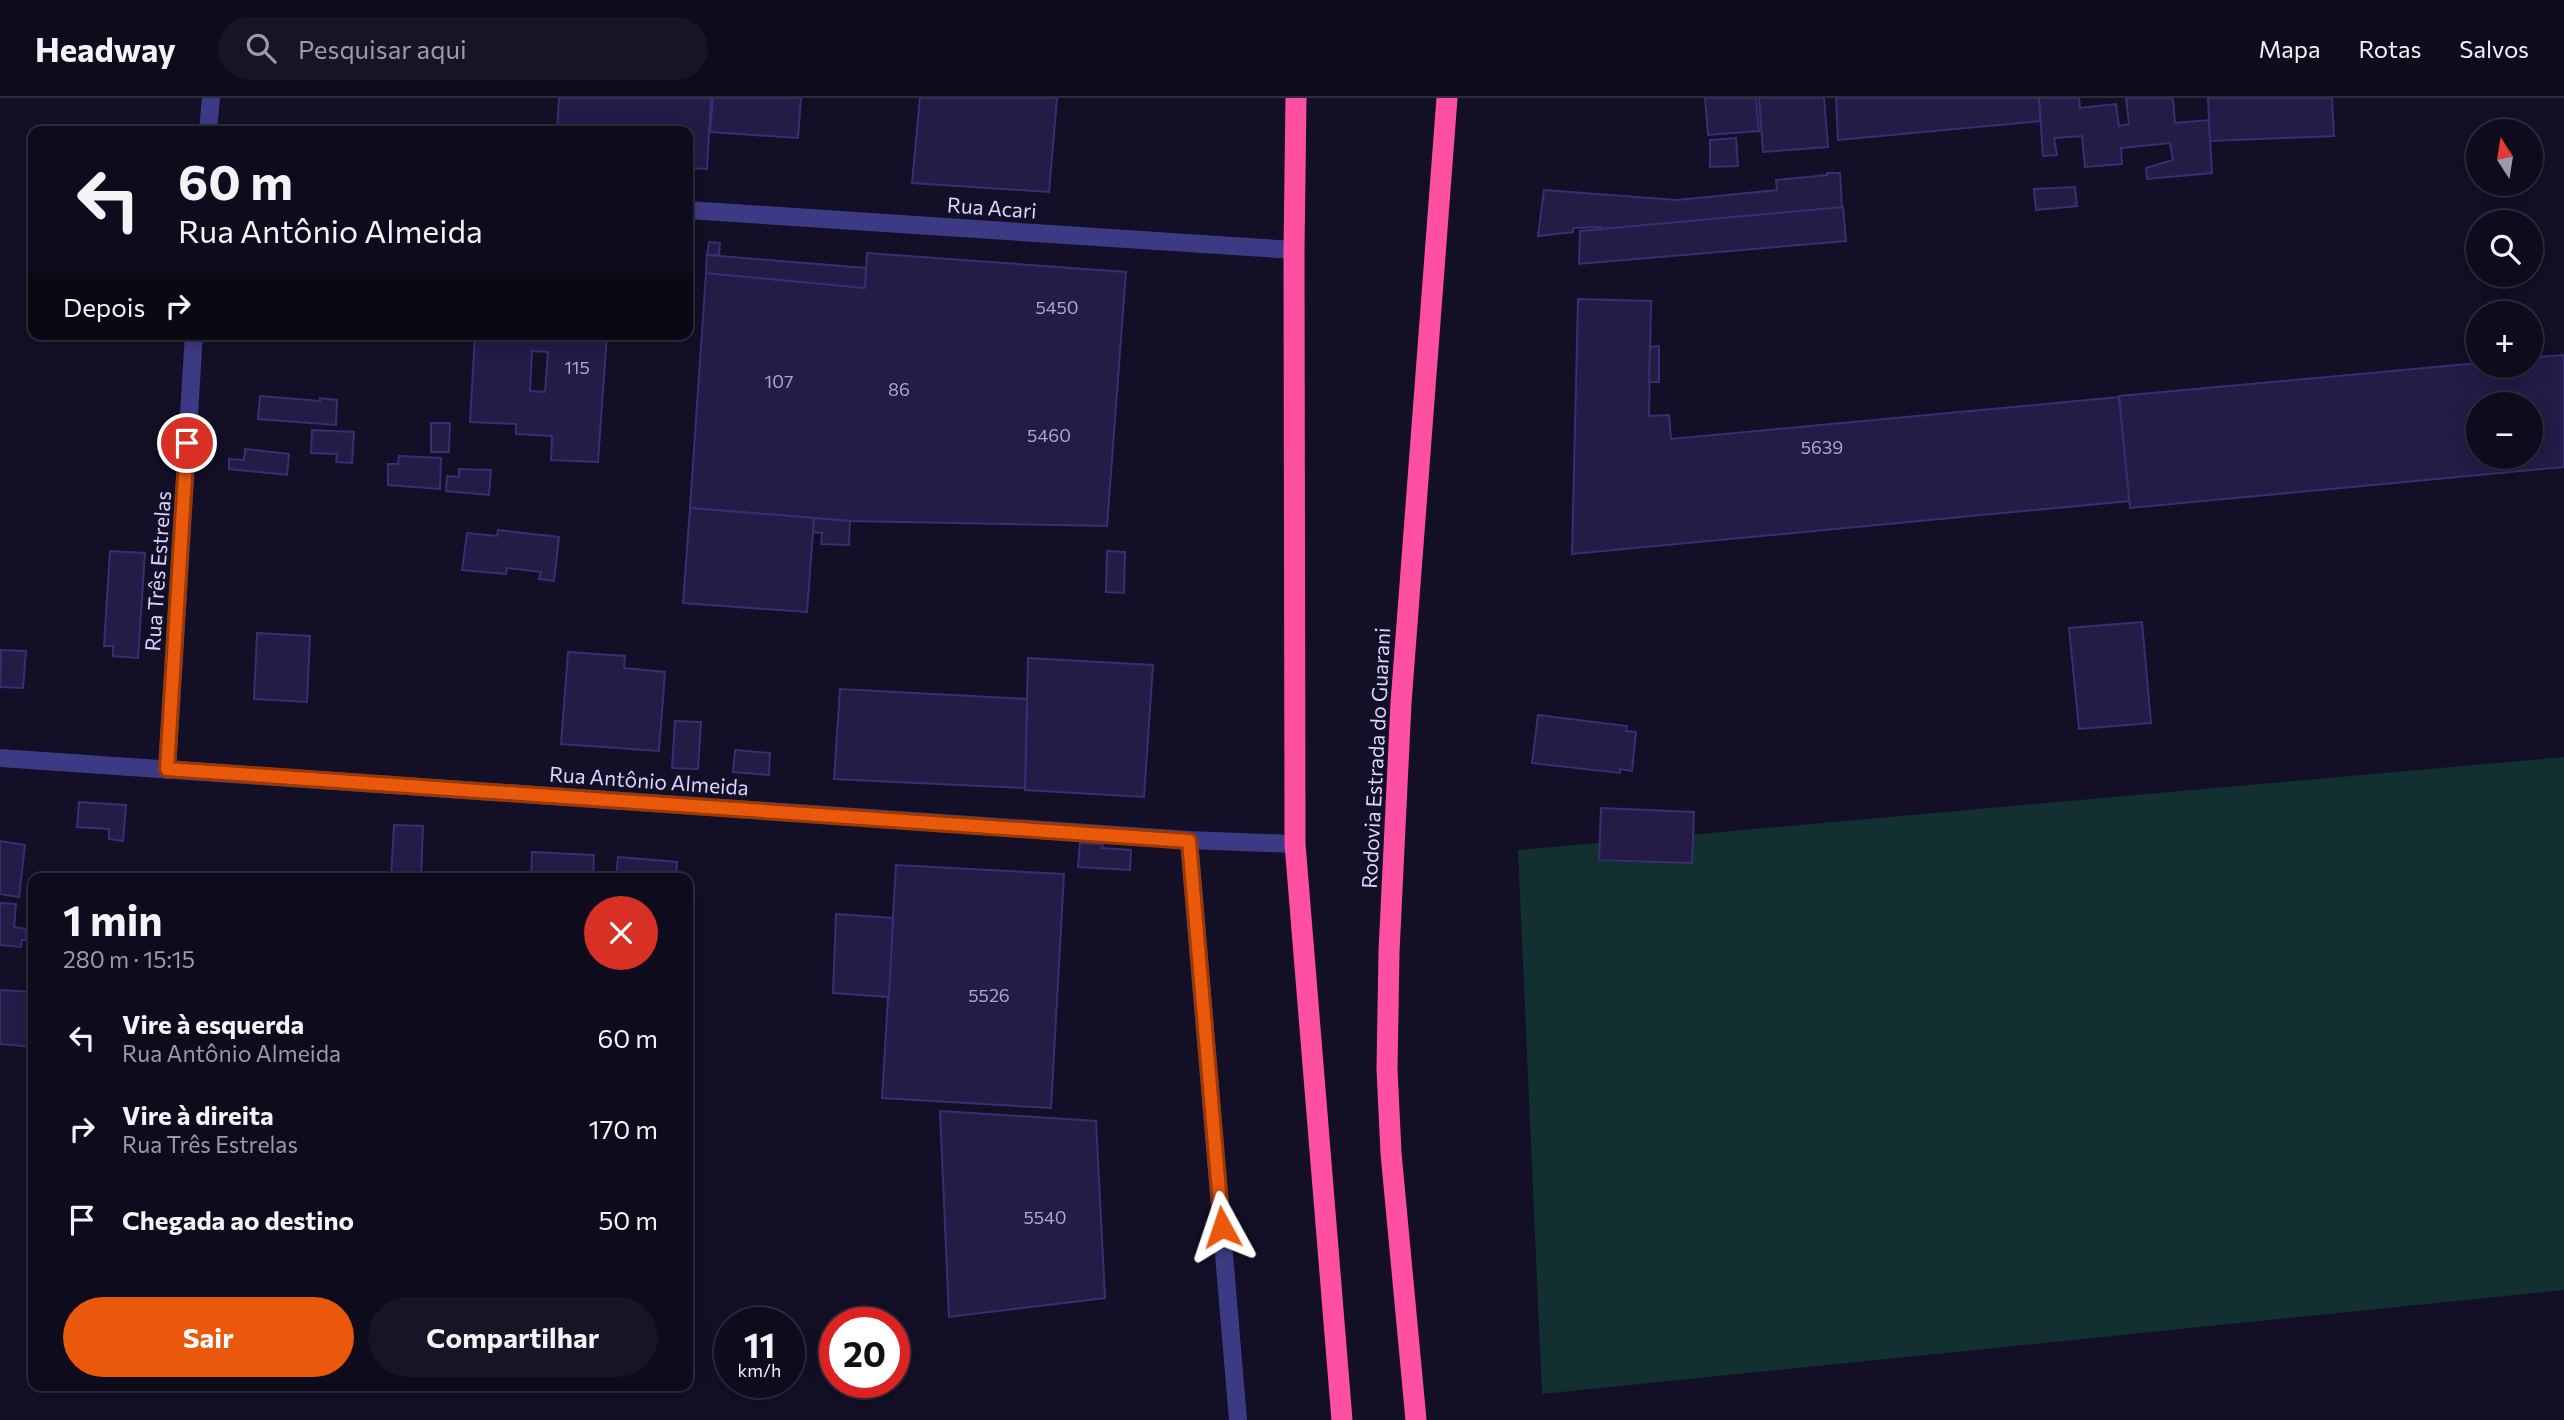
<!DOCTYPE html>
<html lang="pt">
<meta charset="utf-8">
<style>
body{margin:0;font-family:Commissioner,sans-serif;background:#171425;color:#f1f3f6;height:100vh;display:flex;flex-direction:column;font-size:26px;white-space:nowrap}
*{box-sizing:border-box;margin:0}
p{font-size:23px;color:#9b9ba3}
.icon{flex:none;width:38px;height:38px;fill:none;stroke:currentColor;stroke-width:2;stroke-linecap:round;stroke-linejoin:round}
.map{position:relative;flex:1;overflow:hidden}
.panel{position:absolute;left:28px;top:775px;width:665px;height:518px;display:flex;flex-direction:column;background:#0e0b1c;border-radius:14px;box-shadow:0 4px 18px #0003,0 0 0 2px #2e2b3b}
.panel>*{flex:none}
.top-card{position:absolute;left:28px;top:28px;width:665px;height:214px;border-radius:14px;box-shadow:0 4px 18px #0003,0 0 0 2px #2e2b3b;background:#0e0b1c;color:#f1f3f6;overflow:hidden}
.needle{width:46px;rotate:348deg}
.fabs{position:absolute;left:2466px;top:21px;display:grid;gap:14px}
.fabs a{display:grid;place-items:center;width:77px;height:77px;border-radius:50%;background:#0e0b1c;box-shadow:0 4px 18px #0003,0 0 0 2px #2e2b3b;font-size:35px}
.speed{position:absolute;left:714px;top:1209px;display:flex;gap:14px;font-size:35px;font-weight:700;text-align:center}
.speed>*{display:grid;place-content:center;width:91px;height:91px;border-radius:50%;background:#0e0b1c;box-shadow:0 4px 18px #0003,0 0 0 2px #2e2b3b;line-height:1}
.speed small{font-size:18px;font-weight:400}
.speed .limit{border:10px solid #d22;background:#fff;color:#111}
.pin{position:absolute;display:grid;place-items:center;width:60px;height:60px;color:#fff;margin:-30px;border:4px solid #fff;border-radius:50%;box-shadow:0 2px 7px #0007}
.me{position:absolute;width:77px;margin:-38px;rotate:355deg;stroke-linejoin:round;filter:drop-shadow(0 0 5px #0008)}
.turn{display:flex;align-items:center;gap:24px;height:147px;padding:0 35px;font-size:32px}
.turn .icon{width:91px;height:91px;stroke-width:2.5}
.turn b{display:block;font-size:49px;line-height:60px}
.then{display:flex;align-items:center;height:66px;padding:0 35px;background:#0003;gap:14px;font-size:26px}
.round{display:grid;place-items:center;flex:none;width:74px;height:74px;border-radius:37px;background:#171425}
.headline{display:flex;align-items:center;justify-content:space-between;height:119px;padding:0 35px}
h1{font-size:42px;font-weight:700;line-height:52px}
.cta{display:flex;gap:14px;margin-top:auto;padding:14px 35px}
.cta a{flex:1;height:80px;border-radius:42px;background:#ea580c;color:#fff;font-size:28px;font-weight:700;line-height:80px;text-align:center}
.cta a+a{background:#171425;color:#f1f3f6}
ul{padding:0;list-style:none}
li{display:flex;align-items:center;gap:21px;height:91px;padding:0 35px}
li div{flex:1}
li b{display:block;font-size:26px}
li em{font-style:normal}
header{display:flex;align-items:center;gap:42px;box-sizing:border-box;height:98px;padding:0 35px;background:#0e0b1c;border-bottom:2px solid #2e2b3b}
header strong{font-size:33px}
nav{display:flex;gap:38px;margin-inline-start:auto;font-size:24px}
.search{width:490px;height:63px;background:#171425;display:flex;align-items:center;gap:18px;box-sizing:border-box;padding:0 24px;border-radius:38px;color:#9b9ba3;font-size:26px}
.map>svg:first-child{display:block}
.green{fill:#12302f}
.building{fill:#241b47;stroke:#3b2d73;stroke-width:2;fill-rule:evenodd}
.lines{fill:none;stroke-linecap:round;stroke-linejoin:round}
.minor{stroke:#3d3a85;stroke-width:18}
.highway{stroke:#ff4fa3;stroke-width:21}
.route-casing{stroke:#983908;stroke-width:18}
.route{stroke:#ea580c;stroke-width:12}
.labels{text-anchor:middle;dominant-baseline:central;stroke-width:5;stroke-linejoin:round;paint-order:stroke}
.number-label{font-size:18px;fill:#aca6d1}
.street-label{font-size:21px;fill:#d9d4ff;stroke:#130f26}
</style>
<header>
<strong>Headway</strong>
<div class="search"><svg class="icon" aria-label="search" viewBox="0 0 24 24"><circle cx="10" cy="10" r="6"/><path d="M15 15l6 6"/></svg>Pesquisar aqui</div>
<nav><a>Mapa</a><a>Rotas</a><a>Salvos</a></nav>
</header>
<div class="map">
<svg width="2564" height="1322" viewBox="0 0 2564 1322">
<rect width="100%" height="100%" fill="#130f26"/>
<!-- green -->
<path class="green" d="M2564,659V1192L1542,1296L1518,752Z"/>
<!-- building -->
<g class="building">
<path d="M559,0H711L707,71L688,70V33H557Z"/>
<path d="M713,0H801L798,40L710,34Z"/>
<path d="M920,0H1057L1049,94L912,85Z"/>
<path d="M1705,0H1756L1759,33L1708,37Z"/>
<path d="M1759,0H1824L1828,49L1763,54Z"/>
<path d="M1836,0H2039L2041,23L1838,42Z"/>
<path d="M2039,0H2079L2080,10L2116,6L2119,28L2129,26L2126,0H2173L2175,25L2209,22L2212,75L2147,81L2146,70L2173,62L2170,45L2121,50L2122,66L2085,69L2082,38L2054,40L2057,57L2043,58Z"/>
<path d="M2208,0H2332L2334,38L2210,43Z"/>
<path d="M1736,40L1738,68L1710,69V42Z"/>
<path d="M1827,75H1840L1842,110L1601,132V129L1573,130V134L1538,138L1544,92L1677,102L1777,92L1776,82L1827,77Z"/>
<path d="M2075,89L2077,108L2036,112L2034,91Z"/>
<path d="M1843,109L1846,143L1579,166L1580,133Z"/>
<path d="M709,144L720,145L719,157H707Z"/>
<path d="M867,155L1126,174L1107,428L850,423L690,410L706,175L865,190Z"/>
<path d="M707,157L866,170L865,190L706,175Z"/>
<path d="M1578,201L1651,203L1649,318L1669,317L1671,341L2119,299L2130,403L1572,456Z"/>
<path d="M475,236H607L598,364L551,362L552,338L516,336V326L470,324ZM532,253L548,254L545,294L530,293Z"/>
<path d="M1659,248V284H1649L1650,249Z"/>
<path d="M2564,257V369L2130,410L2119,298L2478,265V268H2530V260ZM2478,306H2530V359H2478Z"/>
<path d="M260,298L320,303V300L337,302L336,327L258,321Z"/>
<path d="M431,325H450L449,354H431Z"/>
<path d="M312,332L354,334L352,365L336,364L337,356L311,355Z"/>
<path d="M245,351L289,356L287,377L229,371V361L244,362Z"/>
<path d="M399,358L441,360L440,391L388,387V366H398Z"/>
<path d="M459,371L491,372L489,397L446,393L447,378L459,379Z"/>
<path d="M690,410L814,420L807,514L683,505Z"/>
<path d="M814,420L850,423L849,447L821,446L822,435L813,434Z"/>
<path d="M498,432L559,439L554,483L539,481L541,474L507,470L506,476L462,472L467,435L497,438Z"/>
<path d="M110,453L145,455L138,560L113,558V548H104Z"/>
<path d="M1107,453L1125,454L1124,495L1106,494Z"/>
<path d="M2142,524L2151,625L2079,631L2069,530Z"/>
<path d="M257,535L310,538L307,604L254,601Z"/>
<path d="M1,552L26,553L23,590L0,589Z"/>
<path d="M568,554L625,558L624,570L665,574L659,653L561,646Z"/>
<path d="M1028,560L1153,567L1144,699L1025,692Z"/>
<path d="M840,591L1027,601L1025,690L834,681Z"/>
<path d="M1538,617L1627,628L1626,633L1636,634L1632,673L1620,671V675L1532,665Z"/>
<path d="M675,623L701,624L698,671L672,670Z"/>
<path d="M735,652L770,655L769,677L733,674Z"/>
<path d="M79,704L126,707L123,743L109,741V731L77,729Z"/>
<path d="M1601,710L1694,714L1692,765L1599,762Z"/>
<path d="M394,727L423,728L421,780H391Z"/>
<path d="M0,743L25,747L19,799L0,796Z"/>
<path d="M1080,745L1103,746L1102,750L1131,752L1130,772L1078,769Z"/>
<path d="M532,754L594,757L593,780H531Z"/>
<path d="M618,759L677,764L676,780H616Z"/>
<path d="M896,767L1064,776L1051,1010L882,1000Z"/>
<path d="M0,805L16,806L14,829L26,831V842H22L21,849L0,847Z"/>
<path d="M836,816L893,820L889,899L833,895Z"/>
<path d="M0,892L33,894V949L0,946Z"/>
<path d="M940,1013L1096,1023L1105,1200L949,1219Z"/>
</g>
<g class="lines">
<!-- minor -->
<g class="minor">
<path d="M208,33L211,0"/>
<path d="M688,112L1294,152"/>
<path d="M0,660L1189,742L1295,746"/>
<path d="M167,672L194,236"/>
<path d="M1189,742L1238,1322"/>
</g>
<!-- highway -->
<g class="highway">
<path d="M1296,0L1294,152L1295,746L1342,1322"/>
<path d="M1416,1322L1391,1055L1387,971L1389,854L1401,605L1447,0"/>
</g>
</g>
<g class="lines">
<!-- route casing -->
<g class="route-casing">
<path id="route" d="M187,345L167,671L1189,743L1222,1129"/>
</g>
<!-- route -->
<use href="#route" class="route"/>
</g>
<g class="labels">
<!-- number labels -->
<g class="number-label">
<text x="1057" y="209">5450</text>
<text x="577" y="269">115</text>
<text x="779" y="283">107</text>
<text x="899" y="291">86</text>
<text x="1049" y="337">5460</text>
<text x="1822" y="349">5639</text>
<text x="989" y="897">5526</text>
<text x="1045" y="1119">5540</text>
</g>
<!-- street labels -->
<g class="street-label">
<text transform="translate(992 109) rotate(4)">Rua Acari</text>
<text transform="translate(157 473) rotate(-86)">Rua Três Estrelas</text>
<text transform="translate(1375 660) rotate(-87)">Rodovia Estrada do Guarani</text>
<text transform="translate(649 682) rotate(4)">Rua Antônio Almeida</text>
</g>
</g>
</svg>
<div class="fabs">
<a><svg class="needle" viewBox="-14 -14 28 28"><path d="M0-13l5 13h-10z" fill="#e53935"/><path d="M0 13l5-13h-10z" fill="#9b9ba3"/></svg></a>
<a><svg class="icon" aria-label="search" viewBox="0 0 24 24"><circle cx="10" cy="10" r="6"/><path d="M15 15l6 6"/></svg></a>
<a>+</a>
<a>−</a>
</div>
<div class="speed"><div>11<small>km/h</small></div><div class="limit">20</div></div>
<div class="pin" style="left:187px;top:345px;background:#d93025"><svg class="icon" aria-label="arrive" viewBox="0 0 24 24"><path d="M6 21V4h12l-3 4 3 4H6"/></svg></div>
<svg class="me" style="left:1222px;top:1129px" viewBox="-20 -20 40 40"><path d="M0-17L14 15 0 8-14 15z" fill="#ea580c" stroke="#fff" stroke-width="4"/></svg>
<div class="top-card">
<div class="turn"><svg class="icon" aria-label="left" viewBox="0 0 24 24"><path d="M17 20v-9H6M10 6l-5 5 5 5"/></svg><div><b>60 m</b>Rua Antônio Almeida</div></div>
<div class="then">Depois<svg class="icon" aria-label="right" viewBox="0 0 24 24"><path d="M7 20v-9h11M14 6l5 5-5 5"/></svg></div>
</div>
<section class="panel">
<div class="headline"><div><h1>1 min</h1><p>280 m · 15:15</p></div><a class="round" style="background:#d93025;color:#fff"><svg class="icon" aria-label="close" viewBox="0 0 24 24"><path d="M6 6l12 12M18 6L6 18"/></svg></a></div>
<ul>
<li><svg class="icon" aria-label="left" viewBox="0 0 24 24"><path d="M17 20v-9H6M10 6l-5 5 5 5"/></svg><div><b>Vire à esquerda</b><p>Rua Antônio Almeida</p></div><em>60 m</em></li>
<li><svg class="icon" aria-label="right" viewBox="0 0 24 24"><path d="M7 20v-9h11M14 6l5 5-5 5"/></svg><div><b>Vire à direita</b><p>Rua Três Estrelas</p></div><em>170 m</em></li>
<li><svg class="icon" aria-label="arrive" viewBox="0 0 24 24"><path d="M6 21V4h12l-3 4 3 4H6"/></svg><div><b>Chegada ao destino</b></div><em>50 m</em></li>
</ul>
<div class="cta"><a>Sair</a><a>Compartilhar</a></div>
</section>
</div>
